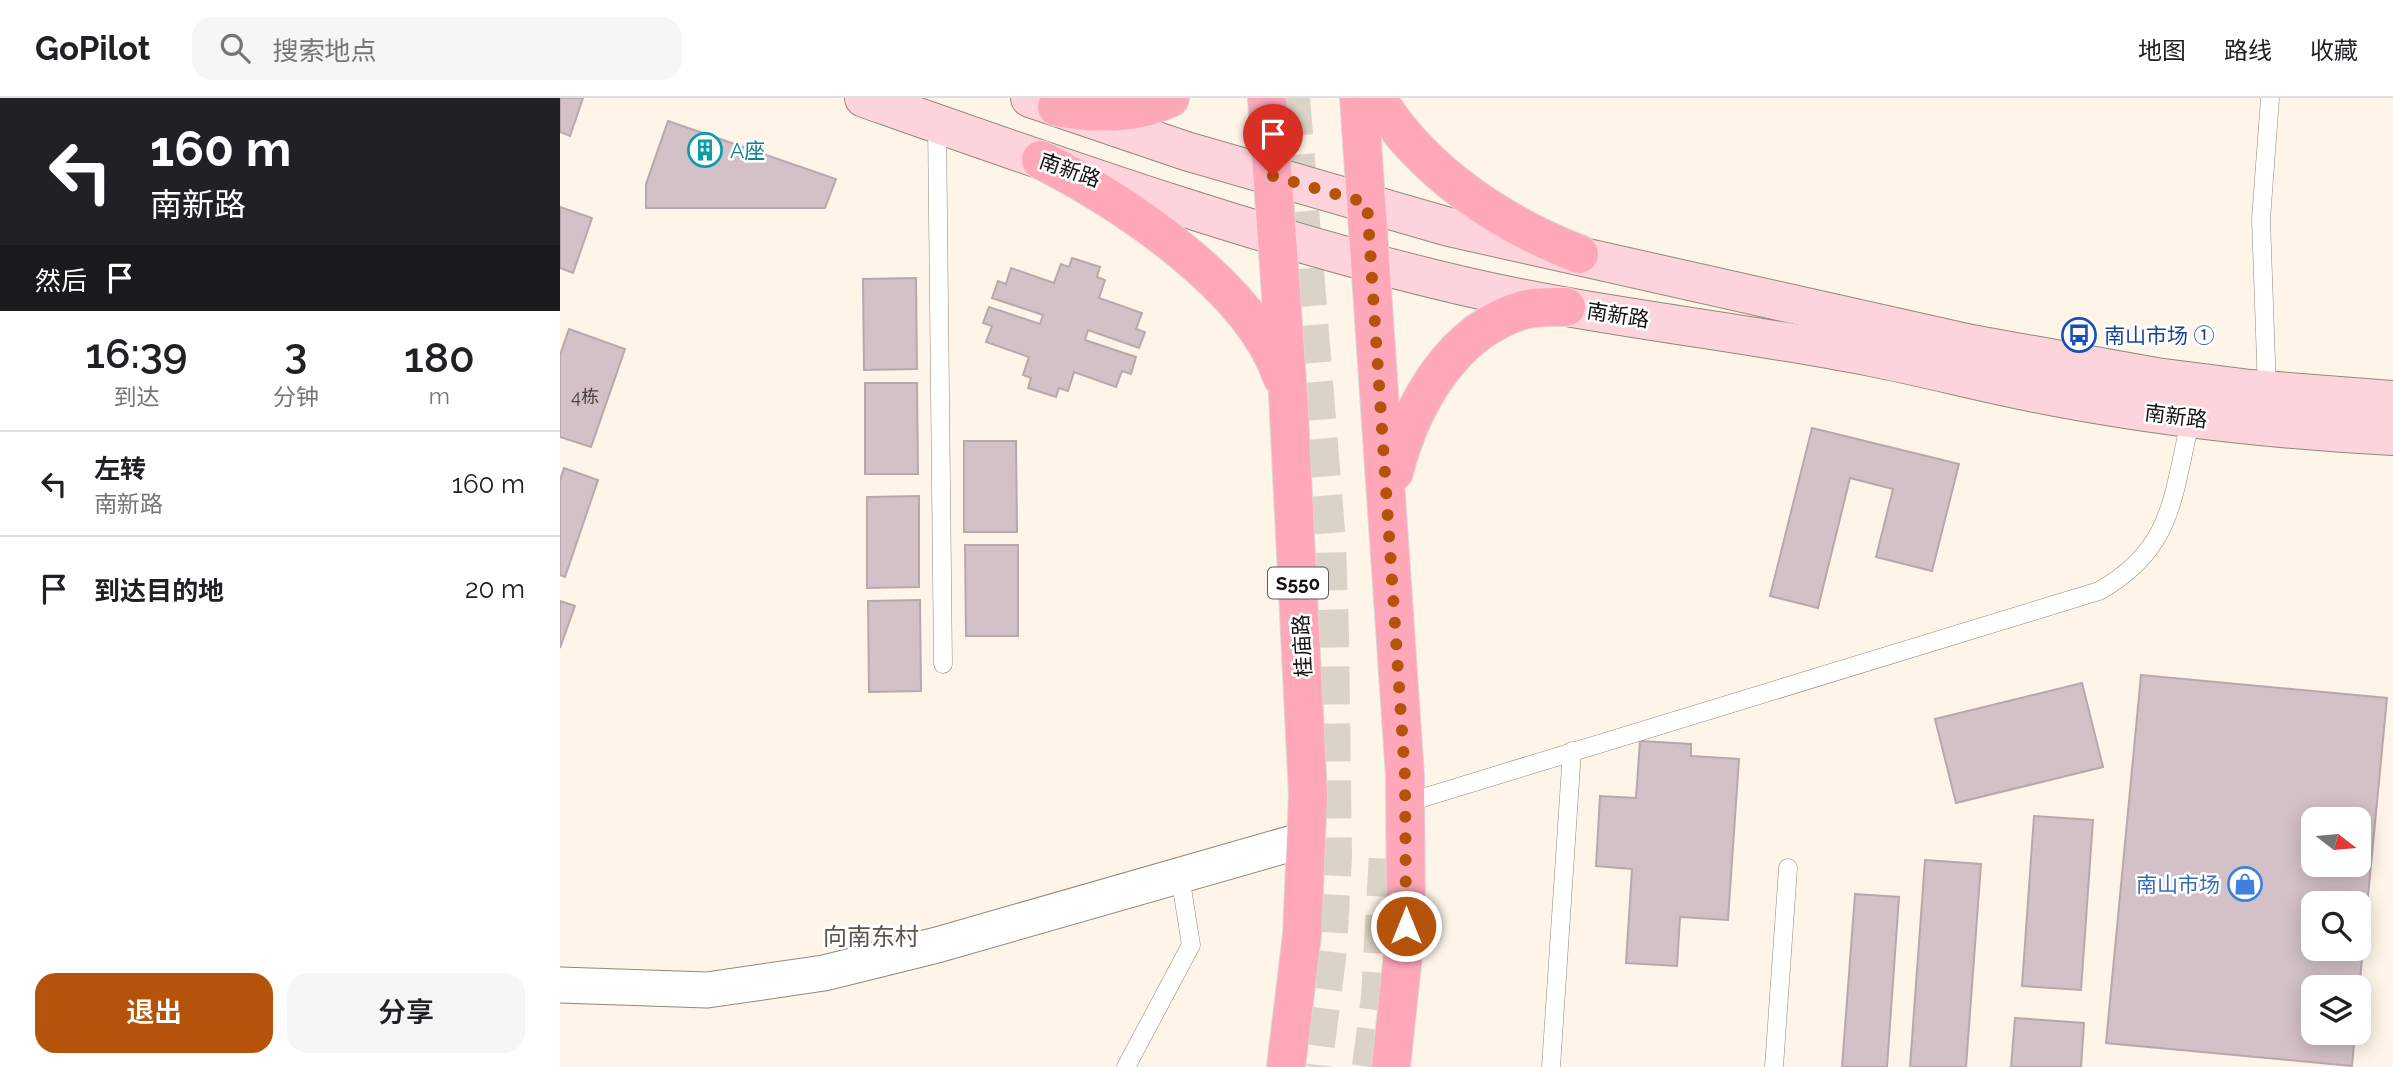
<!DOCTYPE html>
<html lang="zh">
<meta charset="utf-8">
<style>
body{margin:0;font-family:Raleway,"Noto Sans SC",sans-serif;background:#f6f6f6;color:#202124;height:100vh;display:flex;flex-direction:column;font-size:26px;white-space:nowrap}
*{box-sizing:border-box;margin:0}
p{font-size:23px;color:#757577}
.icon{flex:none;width:38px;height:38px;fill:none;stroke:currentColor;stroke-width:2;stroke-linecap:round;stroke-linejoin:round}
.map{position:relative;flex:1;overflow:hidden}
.side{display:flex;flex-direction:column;background:#fff;width:560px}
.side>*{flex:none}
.guide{background:#202124;color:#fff;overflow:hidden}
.needle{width:46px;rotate:106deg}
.buttons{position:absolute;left:1741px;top:709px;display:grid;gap:14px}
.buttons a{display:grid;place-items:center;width:70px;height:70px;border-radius:14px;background:#fff;box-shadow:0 4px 18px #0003;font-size:35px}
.pin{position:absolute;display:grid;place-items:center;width:60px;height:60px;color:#fff;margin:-72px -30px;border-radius:50% 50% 50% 0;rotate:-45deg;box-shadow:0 0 7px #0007}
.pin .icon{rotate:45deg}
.me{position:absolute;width:77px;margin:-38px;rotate:0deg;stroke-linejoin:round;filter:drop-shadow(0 0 5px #0008)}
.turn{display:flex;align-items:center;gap:24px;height:147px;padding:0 35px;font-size:32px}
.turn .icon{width:91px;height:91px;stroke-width:2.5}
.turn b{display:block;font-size:49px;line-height:60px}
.then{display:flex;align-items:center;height:66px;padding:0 35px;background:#0003;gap:14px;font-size:26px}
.eta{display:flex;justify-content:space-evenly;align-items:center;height:119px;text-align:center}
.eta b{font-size:42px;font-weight:600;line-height:49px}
.action{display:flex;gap:14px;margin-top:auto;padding:14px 35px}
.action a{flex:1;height:80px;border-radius:21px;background:#b45309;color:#fff;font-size:28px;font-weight:600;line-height:80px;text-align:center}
.action a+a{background:#f6f6f6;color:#202124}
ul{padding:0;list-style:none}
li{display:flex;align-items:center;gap:21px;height:105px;padding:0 35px;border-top:2px solid #e0e0e0}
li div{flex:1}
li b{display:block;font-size:26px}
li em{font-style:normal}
header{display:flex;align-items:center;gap:42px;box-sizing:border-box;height:98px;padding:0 35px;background:#fff;border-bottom:2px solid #e0e0e0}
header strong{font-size:33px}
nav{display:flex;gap:38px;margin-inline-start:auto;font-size:24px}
.search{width:490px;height:63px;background:#f6f6f6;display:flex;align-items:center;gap:18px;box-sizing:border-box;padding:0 24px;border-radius:21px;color:#757577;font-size:26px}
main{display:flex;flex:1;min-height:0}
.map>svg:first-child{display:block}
.building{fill:#d2c1c6;stroke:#b8a7ad;stroke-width:2;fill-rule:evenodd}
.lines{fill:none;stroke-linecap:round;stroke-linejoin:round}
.highway-tunnel{stroke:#dbd3c7;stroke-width:38;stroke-dasharray:38 19;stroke-linecap:butt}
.lane-casing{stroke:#90887b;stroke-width:19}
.street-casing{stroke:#90887b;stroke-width:37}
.secondary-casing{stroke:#90887b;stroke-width:40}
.primary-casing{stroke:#dad9d8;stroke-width:40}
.lane{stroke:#fff;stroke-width:18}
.street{stroke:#fff;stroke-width:35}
.secondary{stroke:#fed4dc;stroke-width:38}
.primary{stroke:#fea8b9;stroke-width:38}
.route{stroke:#b45309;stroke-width:12;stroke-dasharray:0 21.6}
.labels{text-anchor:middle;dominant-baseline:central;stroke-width:5;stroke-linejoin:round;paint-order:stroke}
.number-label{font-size:18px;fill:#443e3c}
.shield{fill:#fff;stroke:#5b5956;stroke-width:2}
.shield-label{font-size:19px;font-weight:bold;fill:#15120e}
.culture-label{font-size:21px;fill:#0d838f;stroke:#fff;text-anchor:start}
.street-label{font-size:21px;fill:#15120e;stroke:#fff}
.transit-label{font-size:21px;fill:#164399;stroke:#fff;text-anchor:start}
.shop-label{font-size:21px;fill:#366cbe;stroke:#fff;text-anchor:end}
.quarter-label{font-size:24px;fill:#5c554a;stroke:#fff}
</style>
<header>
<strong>GoPilot</strong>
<div class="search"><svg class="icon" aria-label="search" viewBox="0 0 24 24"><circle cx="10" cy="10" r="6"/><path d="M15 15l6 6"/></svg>搜索地点</div>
<nav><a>地图</a><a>路线</a><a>收藏</a></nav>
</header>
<main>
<section class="side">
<div class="guide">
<div class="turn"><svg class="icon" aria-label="left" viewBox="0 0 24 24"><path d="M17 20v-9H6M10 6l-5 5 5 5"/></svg><div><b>160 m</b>南新路</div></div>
<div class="then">然后<svg class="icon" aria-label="arrive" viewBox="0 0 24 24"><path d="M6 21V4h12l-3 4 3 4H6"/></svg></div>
</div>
<div class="eta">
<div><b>16:39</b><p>到达</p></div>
<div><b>3</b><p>分钟</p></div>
<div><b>180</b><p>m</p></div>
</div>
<ul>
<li><svg class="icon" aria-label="left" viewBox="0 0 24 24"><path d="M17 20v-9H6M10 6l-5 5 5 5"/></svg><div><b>左转</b><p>南新路</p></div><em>160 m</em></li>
<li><svg class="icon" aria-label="arrive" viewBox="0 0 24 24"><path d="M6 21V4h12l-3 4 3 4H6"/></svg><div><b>到达目的地</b></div><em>20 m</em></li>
</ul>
<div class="action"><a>退出</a><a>分享</a></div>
</section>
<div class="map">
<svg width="1833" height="969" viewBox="0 0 1833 969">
<rect width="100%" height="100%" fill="#fef5e8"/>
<!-- building -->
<g class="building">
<path d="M0,0H23L10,38L0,34Z"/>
<path d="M108,23L276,81L265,110H86V86Z"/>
<path d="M0,109L32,120L13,175L0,170Z"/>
<path d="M512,160L540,169L537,179L545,182L539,200L582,215L576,231L585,234L579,250L528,232L525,242L576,259L571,276L562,273L556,289L514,274L508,293L499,290L496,299L468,290L471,280L463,277L469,259L426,244L432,228L423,225L429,209L480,226L483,217L432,200L438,183L446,186L451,170L494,185L501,166L509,169Z"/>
<path d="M356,180L357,271L304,272L303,181Z"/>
<path d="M9,231L65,251L31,349L0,339V257Z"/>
<path d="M305,285H357L358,376H305Z"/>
<path d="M1252,330L1399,366L1372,473L1316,459L1333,391L1290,380L1258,510L1210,498Z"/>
<path d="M404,343H456L457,434H404Z"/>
<path d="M4,370L38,382L5,479L0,477V382Z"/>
<path d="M359,398V489L307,490V399Z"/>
<path d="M405,447H458V538H406Z"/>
<path d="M360,502L361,593L309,594L308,503Z"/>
<path d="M0,503L15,508L0,550Z"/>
<path d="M1581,577L1827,600L1799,892V889H1754V934H1795L1792,968L1546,945ZM1754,721H1799V766H1754ZM1754,805H1799V850H1754Z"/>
<path d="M1522,585L1543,669L1396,705L1375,621Z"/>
<path d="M1080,643L1131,646V658L1179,661L1168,822L1120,819L1117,868L1066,865L1072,771L1036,768L1040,698L1076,700Z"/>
<path d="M1474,718L1533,722L1521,892L1462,888Z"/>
<path d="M1365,762L1421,766L1406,969H1350Z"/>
<path d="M1295,796L1339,799L1327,969H1282Z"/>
<path d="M1455,920L1524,925L1521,969H1451Z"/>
</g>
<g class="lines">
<!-- highway-tunnel -->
<g class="highway-tunnel">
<path d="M731,0L767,445L770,536L773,759L768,852L753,969"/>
<path d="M811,969L820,899L828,755"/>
</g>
<!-- lane casing -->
<g class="lane-casing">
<g id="lane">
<path d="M377,26L383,566"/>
<path d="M1707,292L1701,121L1710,0"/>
<path d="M846,705L1539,493C1615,450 1612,397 1631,320"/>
<path d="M566,969L631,847L620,778"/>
<path d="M991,969L1012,653"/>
<path d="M1214,969L1228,770"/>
</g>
</g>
<!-- street casing -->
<g class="street-casing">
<path id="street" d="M0,887L147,892L264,875L377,847L747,741"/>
</g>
<!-- secondary casing -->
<g class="secondary-casing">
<g id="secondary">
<path d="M304,0C500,69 696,139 899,187C1035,219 1174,232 1311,259C1373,271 1434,288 1496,299C1607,320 1720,332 1833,338"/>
<path d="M470,0L626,53L889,129L1411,246L1596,279L1690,291L1833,302"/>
</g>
</g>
<!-- primary casing -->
<g class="primary-casing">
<g id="primary">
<path d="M707,0L728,296L748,696L742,837L726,969"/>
<path d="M799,0L845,678L846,828L831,969"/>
<path d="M817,0C861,73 941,126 1019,156"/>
<path d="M497,9C535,16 574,17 610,0"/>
<path d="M481,62C563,104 691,188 722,279"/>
<path d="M834,374C851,307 892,233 963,212C977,208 992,209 1006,209"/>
</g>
</g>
<!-- lane -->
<use href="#lane" class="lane"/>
<!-- street -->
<use href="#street" class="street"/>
<!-- secondary -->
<use href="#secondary" class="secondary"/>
<!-- primary -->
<use href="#primary" class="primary"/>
</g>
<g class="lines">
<!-- route -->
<path class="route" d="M713,78L807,105L845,678L846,828"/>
</g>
<!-- icons -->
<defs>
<g id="building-ring" transform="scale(1.75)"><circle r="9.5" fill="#fff" stroke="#0f9aa8" stroke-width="1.5"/><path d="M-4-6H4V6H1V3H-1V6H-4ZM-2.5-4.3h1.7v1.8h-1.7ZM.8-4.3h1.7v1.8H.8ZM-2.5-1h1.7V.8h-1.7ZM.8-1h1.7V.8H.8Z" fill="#0f9aa8"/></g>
<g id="bus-ring" transform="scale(1.75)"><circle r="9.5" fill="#fff" stroke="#1a4fb4" stroke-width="1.5"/><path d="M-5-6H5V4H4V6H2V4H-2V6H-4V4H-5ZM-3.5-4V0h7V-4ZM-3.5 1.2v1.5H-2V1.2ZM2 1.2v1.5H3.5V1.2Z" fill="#1a4fb4"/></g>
<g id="shop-ring" transform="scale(1.75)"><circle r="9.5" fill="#fff" stroke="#3f7fe0" stroke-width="1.5"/><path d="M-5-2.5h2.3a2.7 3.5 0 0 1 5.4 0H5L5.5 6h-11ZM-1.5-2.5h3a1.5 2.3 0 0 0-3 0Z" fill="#3f7fe0"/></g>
</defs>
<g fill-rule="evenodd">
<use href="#building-ring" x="145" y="52"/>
<use href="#bus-ring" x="1519" y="237"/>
<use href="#shop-ring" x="1685" y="786"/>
</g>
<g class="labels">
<!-- number labels -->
<g class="number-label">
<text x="25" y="298">4栋</text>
</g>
<!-- shield labels -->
<rect class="shield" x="708" y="469.5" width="60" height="31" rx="5"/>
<g class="shield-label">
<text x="738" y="485">S550</text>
</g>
<!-- culture labels -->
<g class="culture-label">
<text x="170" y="52">A座</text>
</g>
<!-- street labels -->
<g class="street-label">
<text transform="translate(510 72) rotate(19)">南新路</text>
<text transform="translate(1058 217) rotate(9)">南新路</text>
<text transform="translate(1616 318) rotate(7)">南新路</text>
<text transform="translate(742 548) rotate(-93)">桂庙路</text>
</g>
<!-- transit labels -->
<g class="transit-label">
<text x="1544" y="237">南山市场 ①</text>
</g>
<!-- shop labels -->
<g class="shop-label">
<text x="1660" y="786">南山市场</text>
</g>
<!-- quarter labels -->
<g class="quarter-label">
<text x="311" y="838">向南东村</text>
</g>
</g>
</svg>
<div class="buttons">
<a><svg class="needle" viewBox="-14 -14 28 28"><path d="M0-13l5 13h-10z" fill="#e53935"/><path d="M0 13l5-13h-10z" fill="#757577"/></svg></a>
<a><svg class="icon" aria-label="search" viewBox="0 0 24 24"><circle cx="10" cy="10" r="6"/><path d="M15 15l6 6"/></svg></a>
<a><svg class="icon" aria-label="layers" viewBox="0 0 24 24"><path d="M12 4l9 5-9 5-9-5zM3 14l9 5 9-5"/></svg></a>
</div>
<div class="pin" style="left:713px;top:78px;background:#d93025"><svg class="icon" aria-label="arrive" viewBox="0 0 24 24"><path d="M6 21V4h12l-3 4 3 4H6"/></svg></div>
<svg class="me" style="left:846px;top:828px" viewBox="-20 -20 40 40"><circle r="17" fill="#b45309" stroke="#fff" stroke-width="3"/><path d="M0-11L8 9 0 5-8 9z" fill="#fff"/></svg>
</div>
</main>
